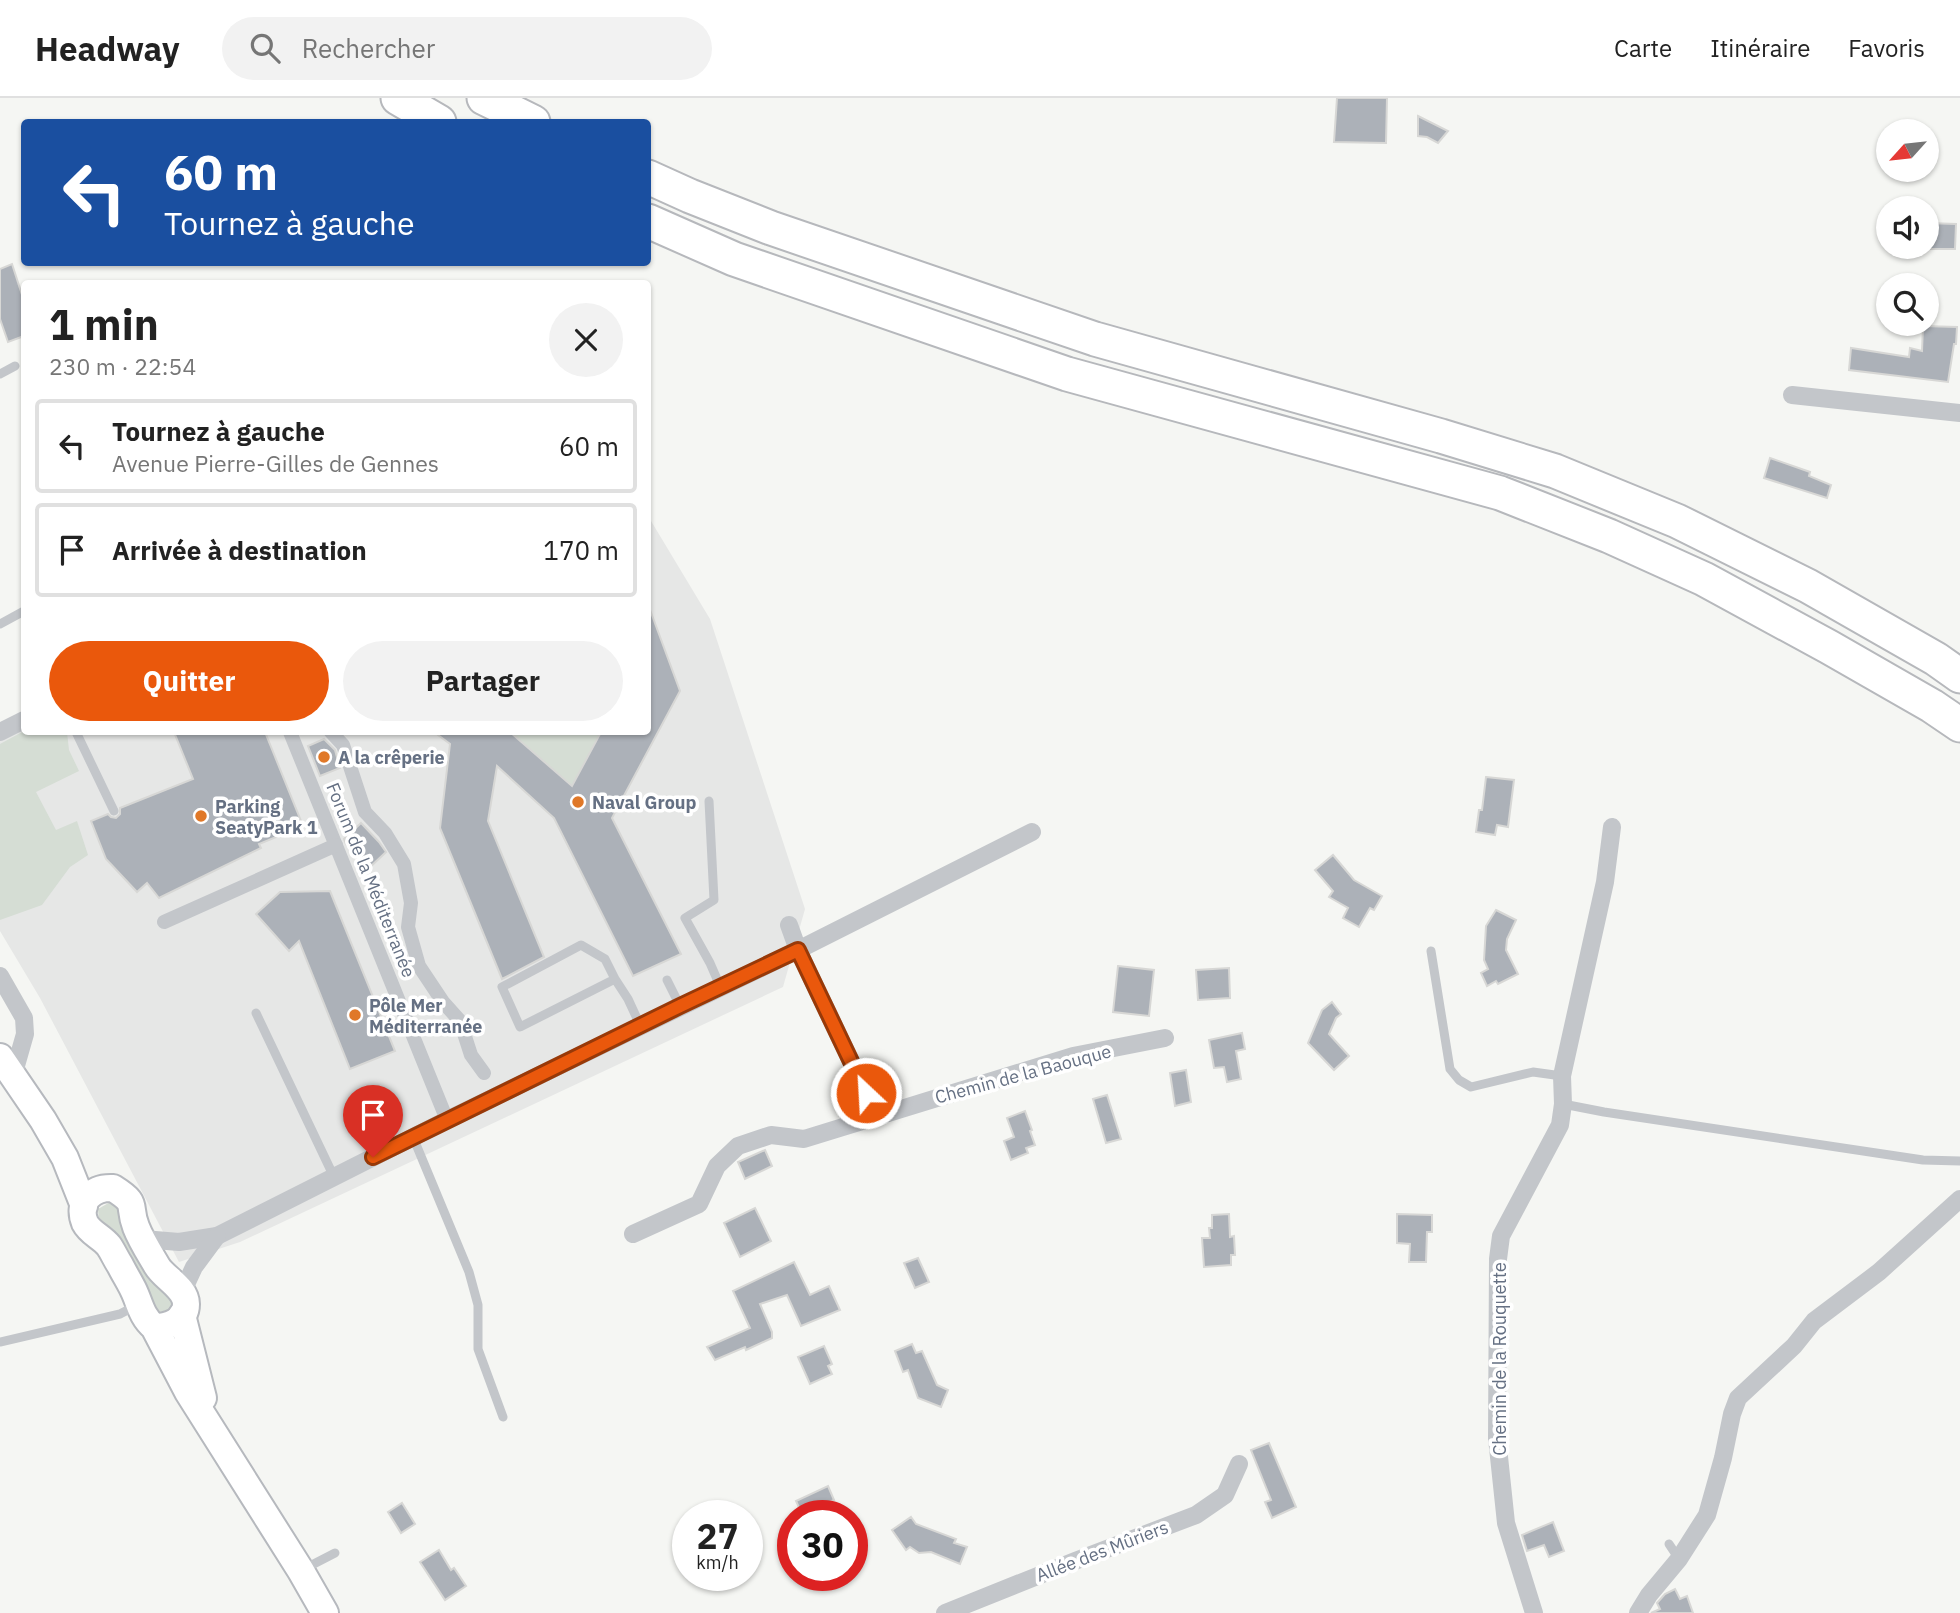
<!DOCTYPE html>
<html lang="fr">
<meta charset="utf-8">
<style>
body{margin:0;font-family:"IBM Plex Sans",sans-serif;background:#f2f2f2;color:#222;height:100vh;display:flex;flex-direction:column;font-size:26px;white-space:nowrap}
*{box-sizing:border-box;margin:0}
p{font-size:23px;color:#767676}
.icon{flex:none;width:38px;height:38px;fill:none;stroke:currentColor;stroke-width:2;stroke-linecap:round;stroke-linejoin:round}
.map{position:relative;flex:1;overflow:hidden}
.sheet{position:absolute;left:21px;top:182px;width:630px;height:455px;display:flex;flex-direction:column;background:#fff;border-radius:7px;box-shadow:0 2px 5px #0004}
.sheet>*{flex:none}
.guide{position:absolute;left:21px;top:21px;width:630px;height:147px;border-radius:7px;box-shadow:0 2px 5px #0004;background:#1a4fa0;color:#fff;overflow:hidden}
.needle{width:46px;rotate:243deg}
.controls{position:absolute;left:1876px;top:21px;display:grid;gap:14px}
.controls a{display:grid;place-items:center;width:63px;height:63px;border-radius:50%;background:#fff;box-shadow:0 2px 5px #0004;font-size:35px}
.speed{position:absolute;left:672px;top:1402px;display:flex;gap:14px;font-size:35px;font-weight:700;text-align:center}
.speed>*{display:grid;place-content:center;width:91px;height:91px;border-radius:50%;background:#fff;box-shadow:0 2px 5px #0004;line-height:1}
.speed small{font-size:18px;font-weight:400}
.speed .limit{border:10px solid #d22;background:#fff;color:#111}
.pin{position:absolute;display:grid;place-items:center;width:60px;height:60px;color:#fff;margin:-72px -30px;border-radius:50% 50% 50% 0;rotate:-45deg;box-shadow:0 0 7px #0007}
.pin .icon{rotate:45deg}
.me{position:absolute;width:77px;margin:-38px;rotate:335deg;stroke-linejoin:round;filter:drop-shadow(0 0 5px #0008)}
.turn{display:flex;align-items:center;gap:24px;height:147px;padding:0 28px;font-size:32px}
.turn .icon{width:91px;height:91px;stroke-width:2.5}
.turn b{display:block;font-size:49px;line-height:60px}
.round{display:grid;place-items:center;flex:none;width:74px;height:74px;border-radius:37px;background:#f2f2f2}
.head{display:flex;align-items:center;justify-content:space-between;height:119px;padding:0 28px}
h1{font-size:42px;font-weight:700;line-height:52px}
.button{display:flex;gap:14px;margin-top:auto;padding:14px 28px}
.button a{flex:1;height:80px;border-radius:42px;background:#ea580c;color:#fff;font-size:28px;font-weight:700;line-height:80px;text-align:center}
.button a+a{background:#f2f2f2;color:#222}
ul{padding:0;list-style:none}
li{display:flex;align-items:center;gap:21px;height:94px;margin:0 14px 10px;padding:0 14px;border:4px solid #e0e0e0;border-radius:7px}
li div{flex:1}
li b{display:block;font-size:26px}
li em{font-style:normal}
header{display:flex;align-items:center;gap:42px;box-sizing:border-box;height:98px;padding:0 35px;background:#fff;border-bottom:2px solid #e0e0e0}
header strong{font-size:33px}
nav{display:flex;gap:38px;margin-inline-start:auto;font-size:24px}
.search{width:490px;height:63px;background:#f2f2f2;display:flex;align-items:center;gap:18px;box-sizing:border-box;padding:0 24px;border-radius:38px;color:#767676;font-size:26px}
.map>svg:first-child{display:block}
.built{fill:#e6e7e6}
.green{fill:#d5ddd4}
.building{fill:#acb1b8;stroke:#d7d7d5;stroke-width:2}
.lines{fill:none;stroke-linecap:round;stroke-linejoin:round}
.secondary-casing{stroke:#b6b9be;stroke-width:30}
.motorway-casing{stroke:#b6b8bc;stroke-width:37}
.service{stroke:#c3c6ca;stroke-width:9}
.pedestrian{stroke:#c3c6ca;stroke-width:14}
.minor{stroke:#c3c6ca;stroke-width:18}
.secondary{stroke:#fff;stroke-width:26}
.motorway{stroke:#fff;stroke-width:33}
.route-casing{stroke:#983908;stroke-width:18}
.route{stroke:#ea580c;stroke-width:12}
.poi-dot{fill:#e07828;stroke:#fff;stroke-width:2.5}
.labels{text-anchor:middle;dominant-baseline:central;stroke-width:7;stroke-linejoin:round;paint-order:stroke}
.poi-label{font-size:18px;font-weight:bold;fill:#657083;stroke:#fff;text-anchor:start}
.street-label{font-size:18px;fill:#657083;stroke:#fff}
</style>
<header>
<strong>Headway</strong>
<div class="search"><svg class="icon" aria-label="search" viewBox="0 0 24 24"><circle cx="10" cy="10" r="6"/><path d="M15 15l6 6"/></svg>Rechercher</div>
<nav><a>Carte</a><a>Itinéraire</a><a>Favoris</a></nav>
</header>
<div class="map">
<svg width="1960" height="1515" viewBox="0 0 1960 1515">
<rect width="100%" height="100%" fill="#f5f6f3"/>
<!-- built -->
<path class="built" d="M648,418L710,521L805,811L783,889L240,1144L179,1164L40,900L0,833V641L24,626V634H648Z"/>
<!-- green -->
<g class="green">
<path d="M24,633L67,634L69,652L79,673L36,694L56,732L77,723L88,757L70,769L42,807L0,822V646Z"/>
<path d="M510,634H601L572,688Z"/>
<path d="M112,1103L123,1111L172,1196L173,1211L160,1217L147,1210L99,1125L98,1111Z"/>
</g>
<!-- building -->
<g class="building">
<path d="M1337,0H1387L1386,45L1334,44Z"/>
<path d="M1418,18L1448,33L1438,45L1427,39L1418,38Z"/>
<path d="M1927,125L1956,126L1955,151H1927Z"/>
<path d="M12,166L24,203V238L8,244L0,221V171Z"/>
<path d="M1923,228L1957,229L1956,246H1954L1948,284L1849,272L1851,250L1909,259L1910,250L1922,253Z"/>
<path d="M1770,360L1810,374L1809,378L1831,387L1827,400L1764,380Z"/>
<path d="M649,509L680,593L612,720L681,856L633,878L554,720L497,668L488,723L544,859L502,881L440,730L450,646L434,634H510L572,688L601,634H648V510Z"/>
<path d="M174,634H265L303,728L259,746L261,750L159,800L147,785L137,794L106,761L91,723L108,716L111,719L116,720L120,716V710L193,681Z"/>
<path d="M324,641L335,652L340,670L320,678L308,648Z"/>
<path d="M1486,679L1514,682L1508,729L1497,727L1495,737L1476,734L1479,712H1482Z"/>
<path d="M361,725L379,744L386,754L369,770L346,746L344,741Z"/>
<path d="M1333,757L1354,782L1382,798L1374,812L1370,810L1359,829L1343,820L1348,810L1329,799L1333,793L1315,772Z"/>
<path d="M330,793L395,953L350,971L299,843L289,853L256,816L280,794Z"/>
<path d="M1496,812L1516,822L1507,841L1506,852L1518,876L1498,886L1496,883L1487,888L1481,875L1488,871L1484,862L1486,828Z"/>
<path d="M1118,868L1154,872L1149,918L1113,914Z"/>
<path d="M1229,870L1230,900L1198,902L1196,872Z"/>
<path d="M1332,904L1341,916L1336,920L1329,936L1349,958L1334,972L1308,945L1322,912Z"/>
<path d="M1242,935L1245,951L1236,953L1241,981L1227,984L1224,969L1214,970L1209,942Z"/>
<path d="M1186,972L1191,1004L1175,1008L1170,975Z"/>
<path d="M1107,997L1121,1041L1106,1045L1093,1001Z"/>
<path d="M1025,1013L1032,1032L1030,1033L1035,1047L1026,1050L1028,1055L1011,1062L1004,1043L1014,1039L1007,1020Z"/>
<path d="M765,1052L772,1068L745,1081L738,1064Z"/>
<path d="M755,1110L771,1143L740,1159L724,1125Z"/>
<path d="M1229,1116L1230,1139L1234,1138L1235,1157H1231V1167L1204,1169L1202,1140H1210L1209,1130H1212V1117Z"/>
<path d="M1397,1116L1432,1117V1134H1427L1426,1164H1409L1410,1146L1397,1145Z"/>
<path d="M918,1160L929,1184L915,1190L904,1165Z"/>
<path d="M794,1164L810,1197L829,1188L840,1212L801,1228L787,1197L760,1206L772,1234V1240L746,1252L745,1249L715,1262L707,1249L750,1230L733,1193Z"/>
<path d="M912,1246L916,1255L922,1253L937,1287L948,1292L941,1309L918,1300L908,1272L903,1274L895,1253Z"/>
<path d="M824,1248L832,1266L828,1268L832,1276L810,1286L798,1259Z"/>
<path d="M1269,1345L1296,1409L1272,1420L1265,1404L1271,1402L1251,1352Z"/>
<path d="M828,1388L834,1402L802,1416L796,1403Z"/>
<path d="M402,1405L415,1426L401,1435L388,1414Z"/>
<path d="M911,1419L916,1426L956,1441L954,1445L967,1449L960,1466L931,1454L919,1455L910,1449L906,1452L892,1432Z"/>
<path d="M1553,1424L1564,1453L1549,1459L1544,1447L1527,1453L1522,1437Z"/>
<path d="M439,1452L451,1472L454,1470L466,1488L445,1502L420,1464Z"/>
<path d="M1675,1491L1680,1501L1687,1498L1693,1515H1651L1660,1511L1657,1505L1665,1496Z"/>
</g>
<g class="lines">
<!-- secondary casing -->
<g class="secondary-casing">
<g id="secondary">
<path d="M0,959L43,1022L65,1060L84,1108"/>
<path d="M182,1217L203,1300"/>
<path d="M154,1229C168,1229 186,1223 186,1206C186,1190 164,1180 157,1168C150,1156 141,1142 136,1129C127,1106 140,1107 113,1090C93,1089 76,1103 85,1125C90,1135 102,1139 109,1148C113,1154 116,1161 120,1167C124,1175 129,1183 133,1191C140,1205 141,1218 154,1229L188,1294L301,1473L325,1515"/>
</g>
</g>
<!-- motorway casing -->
<g class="motorway-casing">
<g id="motorway">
<path d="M398,0L439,24"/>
<path d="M484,0L533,24"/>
<path d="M648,79L690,98L771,130L1095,241L1441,338L1555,373L1677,423L1808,488L1936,561L1960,578"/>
<path d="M648,123L734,161L1067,276L1500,395L1609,438L1704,481L1829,549L1932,608L1960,627"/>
</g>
</g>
<!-- service -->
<g class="service">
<path d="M0,276L15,268"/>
<path d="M0,526L24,513"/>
<path d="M76,634L114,713"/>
<path d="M709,703L714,802L685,820L710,865L720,888"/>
<path d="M1431,853L1450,971L1459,982L1471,989L1533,974L1562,978"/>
<path d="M615,881L605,861L581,847L502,889L520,929L615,881L628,901L640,927"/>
<path d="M667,882L680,908"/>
<path d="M256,915L334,1079"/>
<path d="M1563,1006L1604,1014L1923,1062L1960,1063"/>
<path d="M413,1039L469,1174L478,1207V1251L503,1319"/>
<path d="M0,1244L120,1216L137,1207"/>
<path d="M1669,1446L1679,1461"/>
<path d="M302,1472L335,1455"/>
</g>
<!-- pedestrian -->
<g class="pedestrian">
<path d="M290,634L447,1022"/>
<path d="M331,634L343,647L365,714L385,735L404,766L411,805L408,829L419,868L443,904L460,923L471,957L484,975"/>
<path d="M164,824L336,747"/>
</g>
<!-- minor -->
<g class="minor">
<path d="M1792,297L1960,315"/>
<path d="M0,634L24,622"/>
<path d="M789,827L798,852L1032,734"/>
<path d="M0,878L24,920L25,936L13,978"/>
<path d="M633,1136L699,1106L717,1068L738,1048L771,1037L804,1041L1073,958L1165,940"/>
<path d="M143,1141L179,1144L217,1138L447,1022L798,852L877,1018"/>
<path d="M182,1195L194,1169L217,1138"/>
<path d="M945,1515L1075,1463L1196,1417L1225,1397L1239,1366"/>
<path d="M1534,1515L1506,1425L1497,1340L1498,1161L1501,1138L1560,1027L1563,1006L1562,978L1605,784L1612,729"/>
<path d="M1638,1515L1649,1497L1679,1461L1707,1417L1723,1360L1732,1316L1738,1300L1794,1248L1814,1223L1879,1174L1960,1101"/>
</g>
<!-- secondary -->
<use href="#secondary" class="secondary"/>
<!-- motorway -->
<use href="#motorway" class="motorway"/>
</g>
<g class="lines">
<!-- route casing -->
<g class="route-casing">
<path id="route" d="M373,1059L680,908L798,852L866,995"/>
</g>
<!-- route -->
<use href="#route" class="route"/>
</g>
<!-- markers -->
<g class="poi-dot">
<circle cx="324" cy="659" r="7"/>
<circle cx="578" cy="704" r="7"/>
<circle cx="201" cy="718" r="7"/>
<circle cx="355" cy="917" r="7"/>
</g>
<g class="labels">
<!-- poi labels -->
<g class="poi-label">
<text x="338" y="659">A la crêperie</text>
<text x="592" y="704">Naval Group</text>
<text x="215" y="708">Parking<tspan x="215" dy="21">SeatyPark 1</tspan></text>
<text x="369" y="907">Pôle Mer<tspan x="369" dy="21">Méditerranée</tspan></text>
</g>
<!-- street labels -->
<g class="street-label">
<text transform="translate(371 782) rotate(68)">Forum de la Méditerranée</text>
<text transform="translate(1023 976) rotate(-15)">Chemin de la Baouque</text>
<text transform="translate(1499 1261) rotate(-90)">Chemin de la Rouquette</text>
<text transform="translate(1102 1453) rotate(-21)">Allée des Mûriers</text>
</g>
</g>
</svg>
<div class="controls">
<a><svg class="needle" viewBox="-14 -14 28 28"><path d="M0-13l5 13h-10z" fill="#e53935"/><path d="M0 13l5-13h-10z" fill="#767676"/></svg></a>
<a><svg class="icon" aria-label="sound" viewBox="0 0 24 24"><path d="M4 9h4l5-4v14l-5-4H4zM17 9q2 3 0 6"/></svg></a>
<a><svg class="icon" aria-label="search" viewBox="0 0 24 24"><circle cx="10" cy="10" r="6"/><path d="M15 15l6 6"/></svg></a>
</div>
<div class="speed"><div>27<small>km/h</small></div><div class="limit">30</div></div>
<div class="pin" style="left:373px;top:1059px;background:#d93025"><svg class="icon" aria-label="arrive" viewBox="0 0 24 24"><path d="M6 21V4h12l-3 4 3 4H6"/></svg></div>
<svg class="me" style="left:866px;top:995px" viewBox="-20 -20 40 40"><circle r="17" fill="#ea580c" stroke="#fff" stroke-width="3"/><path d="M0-11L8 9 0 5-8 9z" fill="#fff"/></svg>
<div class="guide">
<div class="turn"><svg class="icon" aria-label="left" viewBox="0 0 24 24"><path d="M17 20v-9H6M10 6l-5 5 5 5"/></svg><div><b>60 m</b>Tournez à gauche</div></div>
</div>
<section class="sheet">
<div class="head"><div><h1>1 min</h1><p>230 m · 22:54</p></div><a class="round"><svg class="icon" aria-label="close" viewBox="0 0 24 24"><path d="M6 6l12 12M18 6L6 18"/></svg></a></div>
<ul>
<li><svg class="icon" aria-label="left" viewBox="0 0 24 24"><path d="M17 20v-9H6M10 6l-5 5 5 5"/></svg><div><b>Tournez à gauche</b><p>Avenue Pierre-Gilles de Gennes</p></div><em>60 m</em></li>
<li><svg class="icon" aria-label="arrive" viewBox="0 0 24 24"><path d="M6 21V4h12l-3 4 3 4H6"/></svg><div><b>Arrivée à destination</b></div><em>170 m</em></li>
</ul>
<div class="button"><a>Quitter</a><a>Partager</a></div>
</section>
</div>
